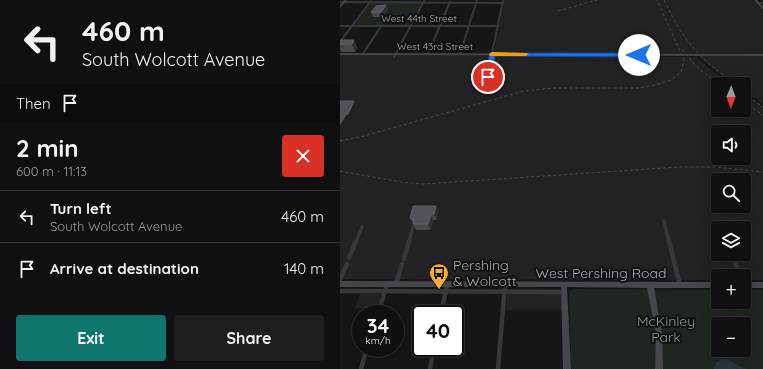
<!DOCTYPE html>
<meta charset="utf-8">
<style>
body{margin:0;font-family:Quicksand,sans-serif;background:#1e1e20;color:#f1f3f6;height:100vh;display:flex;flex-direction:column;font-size:15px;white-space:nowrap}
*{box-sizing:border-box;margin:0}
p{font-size:13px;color:#9c9d9f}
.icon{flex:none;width:22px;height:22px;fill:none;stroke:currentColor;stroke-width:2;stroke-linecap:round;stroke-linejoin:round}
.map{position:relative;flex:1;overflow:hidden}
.sheet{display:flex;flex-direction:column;background:#101012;width:340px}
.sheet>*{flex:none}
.guide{background:#101012;color:#f1f3f6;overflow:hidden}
.needle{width:26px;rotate:181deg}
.buttons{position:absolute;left:371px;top:77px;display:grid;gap:8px}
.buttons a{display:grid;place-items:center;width:40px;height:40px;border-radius:4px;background:#101012;box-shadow:0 4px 16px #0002,0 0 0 1px #303032;font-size:20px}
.speed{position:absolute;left:12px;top:305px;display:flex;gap:8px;font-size:20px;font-weight:700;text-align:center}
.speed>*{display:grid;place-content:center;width:52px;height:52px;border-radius:50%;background:#101012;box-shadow:0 4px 16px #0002,0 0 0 1px #303032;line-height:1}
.speed small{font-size:10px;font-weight:400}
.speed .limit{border:2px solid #111;border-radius:6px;background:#fff;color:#111}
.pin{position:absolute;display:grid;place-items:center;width:34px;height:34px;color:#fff;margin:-17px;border:2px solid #fff;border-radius:50%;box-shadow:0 1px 4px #0007}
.me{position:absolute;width:44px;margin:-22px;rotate:270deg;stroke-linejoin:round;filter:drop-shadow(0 0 3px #0008)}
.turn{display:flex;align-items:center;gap:14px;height:84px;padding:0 16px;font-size:18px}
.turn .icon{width:52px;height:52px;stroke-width:2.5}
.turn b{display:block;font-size:28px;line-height:34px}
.then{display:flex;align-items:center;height:38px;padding:0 16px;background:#0003;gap:8px;font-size:15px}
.round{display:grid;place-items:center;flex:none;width:42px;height:42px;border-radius:4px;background:#1e1e20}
.summary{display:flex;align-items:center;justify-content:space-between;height:68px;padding:0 16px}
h1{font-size:24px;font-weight:700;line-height:30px}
.action{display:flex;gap:8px;margin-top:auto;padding:8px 16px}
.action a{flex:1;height:46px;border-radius:4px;background:#0f766e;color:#fff;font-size:16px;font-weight:700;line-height:46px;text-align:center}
.action a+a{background:#1e1e20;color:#f1f3f6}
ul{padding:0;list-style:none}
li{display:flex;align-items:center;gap:12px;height:52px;padding:0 16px;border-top:1px solid #303032}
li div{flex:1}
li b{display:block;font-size:15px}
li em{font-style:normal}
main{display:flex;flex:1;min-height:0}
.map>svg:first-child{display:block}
.built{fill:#222225;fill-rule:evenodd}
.green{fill:#1e261f;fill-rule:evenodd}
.water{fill:#2c353c}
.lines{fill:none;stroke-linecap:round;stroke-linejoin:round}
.street-far3{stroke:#37383d;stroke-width:2}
.street-far2{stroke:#37383d;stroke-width:3}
.street-far1{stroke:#37383d;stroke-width:3.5}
.street{stroke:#37383d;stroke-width:4.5}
.secondary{fill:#45474d;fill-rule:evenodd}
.rail{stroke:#4a4c52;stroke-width:1;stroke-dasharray:3 2.5;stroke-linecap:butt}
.wall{fill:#47494d}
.shaded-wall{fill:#2f3033}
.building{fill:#525359;stroke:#5f6168}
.route{fill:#1a73e8;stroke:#114b97}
.slow{fill:#f59e0b}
.labels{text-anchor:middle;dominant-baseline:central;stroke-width:4;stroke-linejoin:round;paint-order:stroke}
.far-street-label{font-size:10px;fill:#a8adb8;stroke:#111113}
.near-poi-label{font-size:14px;fill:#a8adb8;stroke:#111113;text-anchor:start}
.near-street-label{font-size:14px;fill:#a8adb8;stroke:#111113}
.near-park-label{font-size:14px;fill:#7fa381;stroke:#111113}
</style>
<main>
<section class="sheet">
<div class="guide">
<div class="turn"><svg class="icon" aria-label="left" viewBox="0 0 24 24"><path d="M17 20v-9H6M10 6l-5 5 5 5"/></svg><div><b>460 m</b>South Wolcott Avenue</div></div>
<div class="then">Then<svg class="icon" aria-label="arrive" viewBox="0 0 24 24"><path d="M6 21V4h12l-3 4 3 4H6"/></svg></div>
</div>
<div class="summary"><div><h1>2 min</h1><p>600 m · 11:13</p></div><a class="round" style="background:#d93025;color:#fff"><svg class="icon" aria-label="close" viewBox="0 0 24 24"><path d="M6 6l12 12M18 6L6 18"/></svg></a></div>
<ul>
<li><svg class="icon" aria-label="left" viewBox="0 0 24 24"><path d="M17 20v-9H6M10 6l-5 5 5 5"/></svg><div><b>Turn left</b><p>South Wolcott Avenue</p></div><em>460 m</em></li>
<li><svg class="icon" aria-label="arrive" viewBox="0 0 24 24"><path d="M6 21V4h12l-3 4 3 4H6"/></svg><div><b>Arrive at destination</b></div><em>140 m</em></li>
</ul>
<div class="action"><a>Exit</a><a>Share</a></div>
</section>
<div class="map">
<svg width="423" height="369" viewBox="0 0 423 369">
<rect width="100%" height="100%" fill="#161618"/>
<!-- built -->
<g class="built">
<path d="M164,0H414L423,11V54L154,53Z"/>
<path d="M0,55L356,57L390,84H378V110H404V94L423,106V280H404V276H378V280L0,279ZM378,132H404V158H378ZM378,180H404V206H378ZM378,228H404V254H378Z"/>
<path d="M360,56H423V104L404,91V84H393L367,64L359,57Z"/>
<path d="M20,294H41L37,308H15Z"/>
<path d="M167,294H221L222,310H166Z"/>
</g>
<!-- green -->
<g class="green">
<path d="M31,3H81L69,25H15Z"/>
<path d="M361,96H363L378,108V110L423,140V145L384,118Z"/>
<path d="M233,289L378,290V302H404V290H423V369H231L229,291ZM378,324H404V350H378Z"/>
</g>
<!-- water -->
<path class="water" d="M382,359H387L405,369H374L377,362Z"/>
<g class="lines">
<!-- street-far3 -->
<g class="street-far3">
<path d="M0,2L163,3"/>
<path d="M418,3H423"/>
<path d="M0,26H158"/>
<path d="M0,42L31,1"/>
<path d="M23,54L41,26"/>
<path d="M88,54L110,2"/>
<path d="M120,54L137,0"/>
<path d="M54,57L84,1"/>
<path d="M150,63L163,0"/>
</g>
<!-- street-far2 -->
<path class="street-far2" d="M145,90L151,62"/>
<!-- street-far1 -->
<g class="street-far1">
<path d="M324,221L329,242"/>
<path d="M16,242L22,227"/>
<path d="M69,242L73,227"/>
</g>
<!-- street -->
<g class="street">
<path d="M329,241L340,285"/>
<path d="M392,254L400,276"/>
<path d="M9,258L16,241"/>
<path d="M64,259L69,241"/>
<path d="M0,280L7,264"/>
<path d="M56,284L62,264"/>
<path d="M0,291L224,292"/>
<path d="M38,314L47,284"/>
<path d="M101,314L107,285"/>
<path d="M21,369L27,348"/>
<path d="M90,369L94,348"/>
<path d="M158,369L165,285"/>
</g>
<!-- secondary -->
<g class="secondary">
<path d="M5,0H7L0,8V5Z"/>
<path d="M414,0H417L423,7V10Z"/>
<path d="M0,53L423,54V56L0,55Z"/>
<path d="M0,281L378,282V288H314L322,333L323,369H315L316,333L307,288L227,287L231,369H223L221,287H0Z"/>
<rect x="404" y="282" width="19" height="6"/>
</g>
<!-- rail -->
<g class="rail">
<path d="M324,0C344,41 359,60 397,84"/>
<path d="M218,11L257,0"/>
<path d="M342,50L358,68L379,84"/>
<path d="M404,94L423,107"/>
<path d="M404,102L423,115"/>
<path d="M0,141L24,136L184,91L214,88H298L316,85L331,80L341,72L344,60L317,0"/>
<path d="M0,171L61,182L84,184L339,167H375L423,172"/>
</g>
</g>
<!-- wall -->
<g class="wall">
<path d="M46,5L48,10L42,17H33L31,12Z"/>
<path d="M14,40L17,48L15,52H1L0,49V41Z"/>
<path d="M98,212L96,220H93L90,230H76L70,218Z"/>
</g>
<!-- shaded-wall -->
<g class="shaded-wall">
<path d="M46,5L48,10L42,17L41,12Z"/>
<path d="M14,40L17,48L15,52L12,44Z"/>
<path d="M14,101V102L8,116V114Z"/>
<path d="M6,114V116L0,127V124Z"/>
<path d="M96,206L98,212L96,220L94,214Z"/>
<path d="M91,214L93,220L90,230L88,224Z"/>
</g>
<!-- building -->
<g class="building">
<path d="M46,5L41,12H31L36,6Z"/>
<path d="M1,40H14L12,44H0V41Z"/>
<path d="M0,101H14L8,114H6L0,124Z"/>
<path d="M73,206H96L94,214H91L88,224H73L74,220L70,218Z"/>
</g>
<!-- route -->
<path class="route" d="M150,53H299L302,55L299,57L155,56L151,77L148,79L144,77Z"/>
<!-- slow -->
<path class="slow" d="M152,52L186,53L189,54L186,56H150L149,54Z"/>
<!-- icons -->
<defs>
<g id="bus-pin" transform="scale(1)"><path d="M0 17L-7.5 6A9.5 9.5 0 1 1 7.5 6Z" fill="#f2b134" stroke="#111113"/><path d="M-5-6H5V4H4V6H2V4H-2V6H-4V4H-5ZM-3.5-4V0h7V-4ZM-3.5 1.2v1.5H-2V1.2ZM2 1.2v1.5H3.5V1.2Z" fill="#111"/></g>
</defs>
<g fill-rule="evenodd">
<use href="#bus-pin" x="99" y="273"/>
</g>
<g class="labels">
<!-- far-street labels -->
<g class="far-street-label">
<text x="79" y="18">West 44th Street</text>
<text x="95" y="46">West 43rd Street</text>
</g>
<!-- near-poi labels -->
<g class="near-poi-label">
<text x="113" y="265">Pershing<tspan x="113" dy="16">&amp; Wolcott</tspan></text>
</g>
<!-- near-street labels -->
<g class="near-street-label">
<text x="261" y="273">West Pershing Road</text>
</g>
<!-- near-park labels -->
<g class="near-park-label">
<text x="326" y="321">McKinley<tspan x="326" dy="16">Park</tspan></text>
</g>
</g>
</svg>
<div class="buttons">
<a><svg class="needle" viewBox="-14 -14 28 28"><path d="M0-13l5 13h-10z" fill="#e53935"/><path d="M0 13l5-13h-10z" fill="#9c9d9f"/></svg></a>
<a><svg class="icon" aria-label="sound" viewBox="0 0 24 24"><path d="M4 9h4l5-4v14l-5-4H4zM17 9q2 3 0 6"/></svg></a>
<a><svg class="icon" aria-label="search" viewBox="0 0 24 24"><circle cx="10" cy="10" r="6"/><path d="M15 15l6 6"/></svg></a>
<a><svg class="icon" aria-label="layers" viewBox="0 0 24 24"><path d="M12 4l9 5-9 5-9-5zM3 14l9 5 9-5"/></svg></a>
<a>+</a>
<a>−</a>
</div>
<div class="speed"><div>34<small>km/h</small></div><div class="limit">40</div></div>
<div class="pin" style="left:148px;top:77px;background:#d93025"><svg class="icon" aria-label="arrive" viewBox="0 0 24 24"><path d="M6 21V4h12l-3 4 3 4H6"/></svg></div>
<svg class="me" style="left:299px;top:55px" viewBox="-20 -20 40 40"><circle r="19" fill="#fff"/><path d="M0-13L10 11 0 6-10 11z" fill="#1a73e8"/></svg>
</div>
</main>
